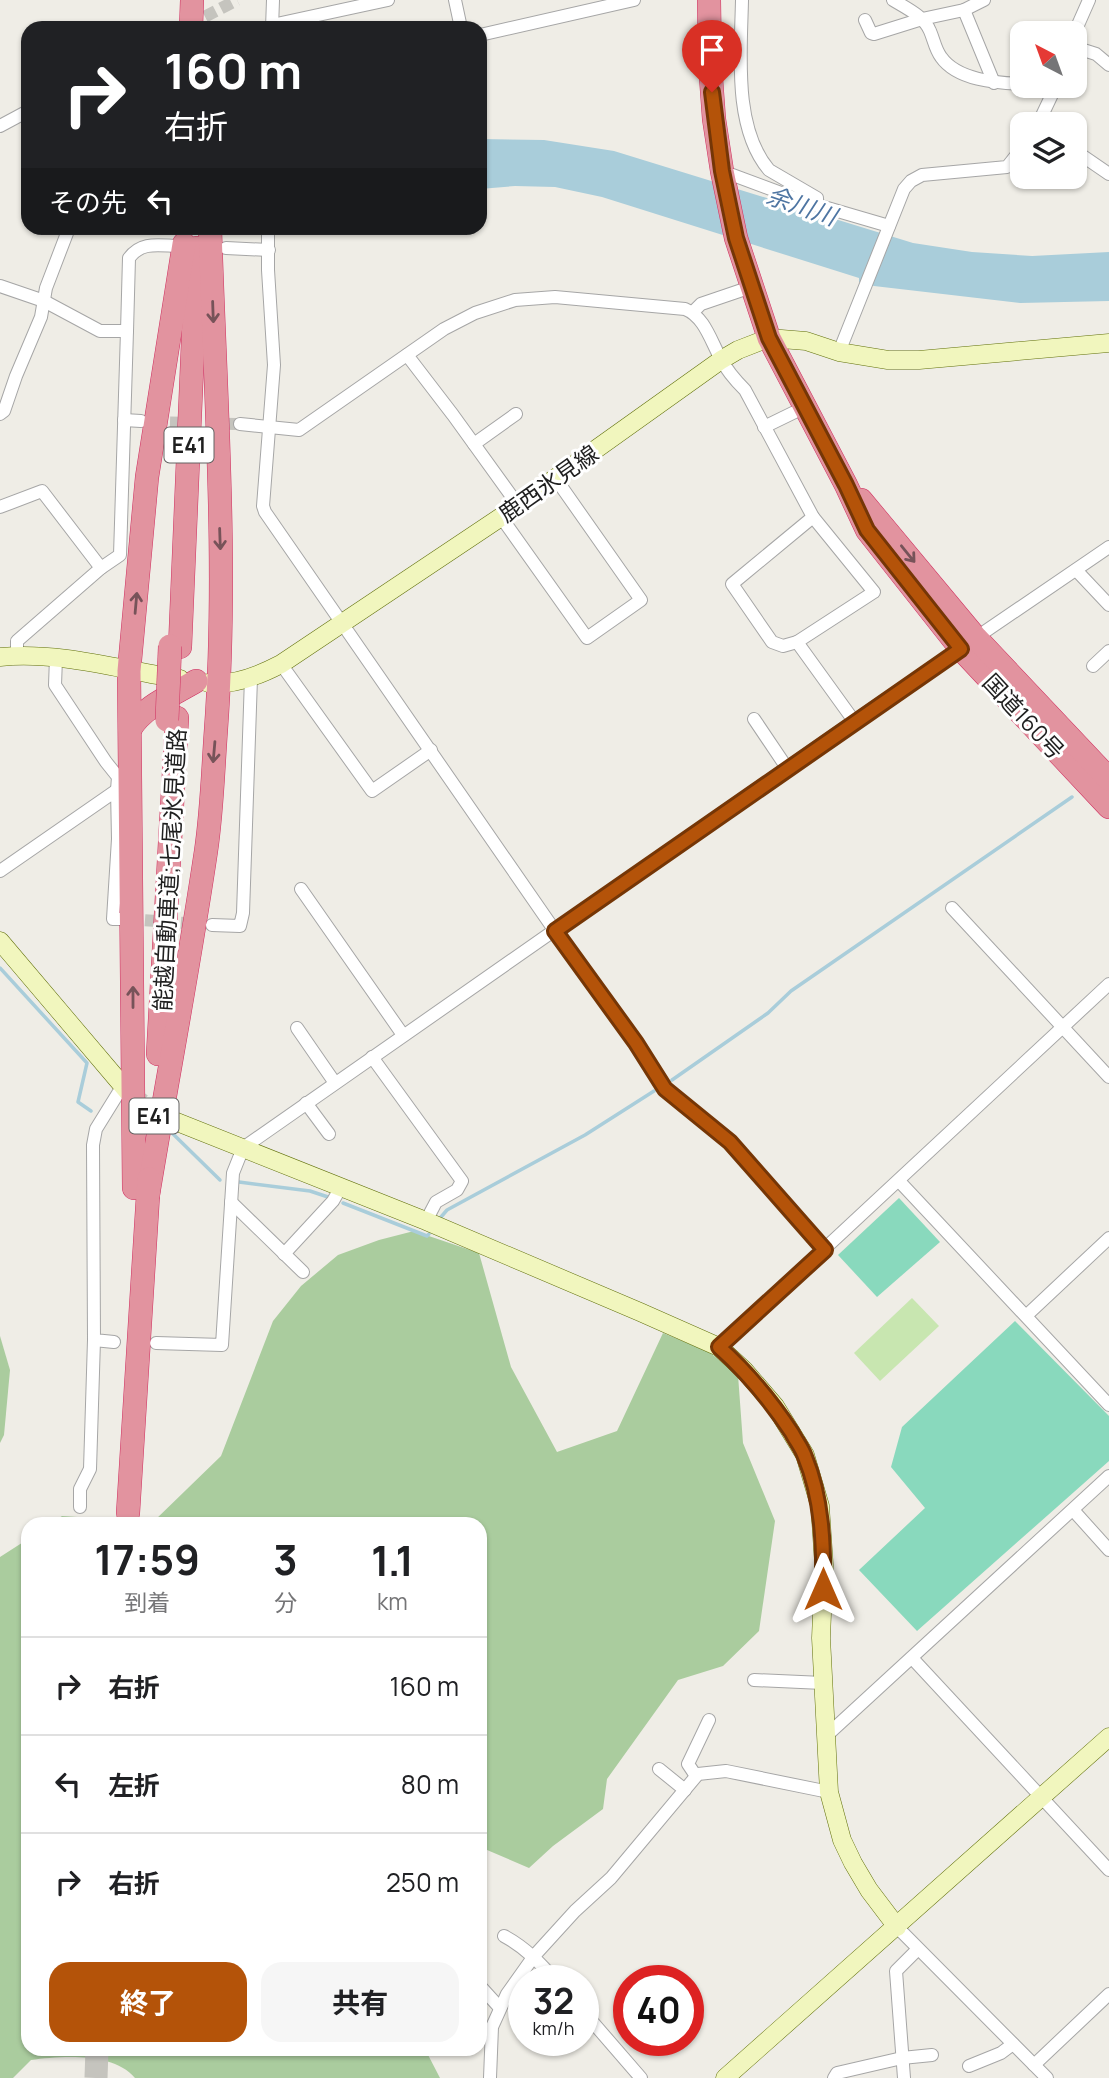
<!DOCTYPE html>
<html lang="ja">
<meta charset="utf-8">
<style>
body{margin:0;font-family:Manrope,"Noto Sans JP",sans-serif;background:#f6f6f6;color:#202124;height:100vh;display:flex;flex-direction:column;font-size:26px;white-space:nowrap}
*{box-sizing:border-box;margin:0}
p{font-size:23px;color:#757577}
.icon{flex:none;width:38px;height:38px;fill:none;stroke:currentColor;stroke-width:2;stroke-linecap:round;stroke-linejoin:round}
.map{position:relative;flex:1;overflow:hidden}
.panel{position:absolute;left:21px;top:1517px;width:466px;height:539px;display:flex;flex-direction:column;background:#fff;border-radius:21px;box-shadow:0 2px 5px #0004}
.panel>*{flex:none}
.hud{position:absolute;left:21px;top:21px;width:466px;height:214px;border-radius:21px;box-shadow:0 2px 5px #0004;background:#202124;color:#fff;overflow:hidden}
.needle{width:46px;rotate:319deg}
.fabs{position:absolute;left:1010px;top:21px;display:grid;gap:14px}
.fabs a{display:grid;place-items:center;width:77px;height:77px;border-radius:14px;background:#fff;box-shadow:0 2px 5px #0004;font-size:35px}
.speed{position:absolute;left:508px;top:1965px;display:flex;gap:14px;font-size:35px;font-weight:700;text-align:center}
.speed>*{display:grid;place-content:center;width:91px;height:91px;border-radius:50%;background:#fff;box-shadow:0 2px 5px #0004;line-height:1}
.speed small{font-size:18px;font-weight:400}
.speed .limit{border:10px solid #d22;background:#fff;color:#111}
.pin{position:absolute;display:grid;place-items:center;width:60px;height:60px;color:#fff;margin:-72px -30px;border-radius:50% 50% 50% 0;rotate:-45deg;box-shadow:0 0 7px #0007}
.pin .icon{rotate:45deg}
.me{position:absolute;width:77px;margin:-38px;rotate:0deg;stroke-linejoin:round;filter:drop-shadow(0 0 5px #0008)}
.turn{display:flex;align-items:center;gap:24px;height:147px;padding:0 28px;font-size:32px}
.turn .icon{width:91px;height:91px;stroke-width:2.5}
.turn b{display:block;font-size:49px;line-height:60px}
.then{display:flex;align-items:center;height:66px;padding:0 28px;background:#0003;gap:14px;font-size:26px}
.eta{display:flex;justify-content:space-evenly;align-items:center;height:119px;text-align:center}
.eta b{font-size:42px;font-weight:700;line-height:49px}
.cta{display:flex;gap:14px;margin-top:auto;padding:14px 28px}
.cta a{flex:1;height:80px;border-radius:21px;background:#b45309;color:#fff;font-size:28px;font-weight:700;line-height:80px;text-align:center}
.cta a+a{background:#f6f6f6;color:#202124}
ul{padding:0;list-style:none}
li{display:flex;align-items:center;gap:21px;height:98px;padding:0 28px;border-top:2px solid #e0e0e0}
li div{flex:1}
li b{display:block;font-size:26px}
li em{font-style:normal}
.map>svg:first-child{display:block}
.grass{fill:#c8e6b0}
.forest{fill:#aacc9e}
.pitch{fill:#89d9bd}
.water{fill:#a9cdda}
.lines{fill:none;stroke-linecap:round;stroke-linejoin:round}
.stream{stroke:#a9cdda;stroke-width:3.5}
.street-tunnel{stroke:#c5c4be;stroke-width:12;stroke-dasharray:12 6;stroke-linecap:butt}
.secondary-tunnel{stroke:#c5c4be;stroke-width:18;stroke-dasharray:18 9;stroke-linecap:butt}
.highway-tunnel{stroke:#c5c4be;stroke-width:23;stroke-dasharray:23 11;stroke-linecap:butt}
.street-casing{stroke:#a6a6a6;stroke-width:14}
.secondary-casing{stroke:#62710c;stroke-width:19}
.highway-casing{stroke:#d03061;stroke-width:24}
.street{stroke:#fff;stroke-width:12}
.secondary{stroke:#f1f6be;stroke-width:18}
.highway{stroke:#e2939f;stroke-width:23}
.highway-bridge-casing{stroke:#d03061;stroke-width:24;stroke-linecap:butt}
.highway-bridge{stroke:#e2939f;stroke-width:23}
.oneway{stroke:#775359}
.route-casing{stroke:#753606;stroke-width:18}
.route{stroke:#b45309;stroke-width:12}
.labels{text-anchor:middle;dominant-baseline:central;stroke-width:6;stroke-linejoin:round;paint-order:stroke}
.shield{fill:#fff;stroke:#626262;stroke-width:2}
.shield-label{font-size:21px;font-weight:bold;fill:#1f1f1f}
.street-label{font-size:23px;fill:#1f1f1f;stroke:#fff}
.water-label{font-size:24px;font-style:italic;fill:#4e75a2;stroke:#fff}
</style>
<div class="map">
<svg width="1109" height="2078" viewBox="0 0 1109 2078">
<rect width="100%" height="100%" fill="#efede6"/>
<!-- grass -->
<path class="grass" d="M912,1298L939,1326L880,1381L854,1353Z"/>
<!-- forest -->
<g class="forest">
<path d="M414,1231L479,1253L511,1367L557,1452L617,1431L663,1333L709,1352L738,1375L743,1443L775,1521L759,1631L723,1666L678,1680L607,1779L603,1809L553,1846L529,1868L480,1847V1524H50L62,1516L153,1522L221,1456L273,1321L301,1286L338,1255L379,1240Z"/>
<path d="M0,1336L10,1370L4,1435L0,1443Z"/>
<path d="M28,1539V2049H425L440,2078H135C113,2052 62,2056 31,2060L13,2078H0V1557Z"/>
</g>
<!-- pitch -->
<g class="pitch">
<path d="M899,1198L940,1242L877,1297L838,1255Z"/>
<path d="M1015,1321L1109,1416V1461L917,1631L859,1570L925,1508L891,1467L902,1427Z"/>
</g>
<!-- water -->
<path class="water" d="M480,139L544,140L614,151L913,243L972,252L1032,256L1109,252V301L1020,303L874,286L859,282V278L602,197L555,187L515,186L480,189Z"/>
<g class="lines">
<!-- stream -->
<g class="stream">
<path d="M0,968L87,1063L78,1102L91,1111"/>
<path d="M672,1080L768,1013L791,991L1072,797"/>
<path d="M169,1130L220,1180"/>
<path d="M239,1182L310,1191L328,1197"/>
<path d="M343,1203L427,1236L429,1234"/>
<path d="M441,1217L447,1210L585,1135L654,1091"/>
</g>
<!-- street-tunnel -->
<g class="street-tunnel">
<path d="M189,25L237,0"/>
<path d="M152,422L240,424"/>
<path d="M127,919L200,924"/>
</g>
<!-- secondary-tunnel -->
<path class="secondary-tunnel" d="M128,1092L148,1107L167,1118"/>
<!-- highway-tunnel -->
<path class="highway-tunnel" d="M96,2078L97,2049"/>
<!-- street casing -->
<g class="street-casing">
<g id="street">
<path d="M455,0L461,28"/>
<path d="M742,0C741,52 733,128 769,170L817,198V205"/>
<path d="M893,0C906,8 924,16 930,31C934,40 935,49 941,57C957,80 996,83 1022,84"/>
<path d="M964,10L994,83"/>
<path d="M865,20L871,33L874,34L922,19L964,10L984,0"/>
<path d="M272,25L388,0"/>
<path d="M272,28L273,0"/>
<path d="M1074,34L1089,0"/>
<path d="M480,35L634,0"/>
<path d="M1074,47L1096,54L1109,65"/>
<path d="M1038,124L1056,86"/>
<path d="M0,126L28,111"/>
<path d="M1074,150L1109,174"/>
<path d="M722,171L800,200L889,226"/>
<path d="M268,228V270L274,365L263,506L265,512L555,931L636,1043L665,1089L730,1142L826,1250"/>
<path d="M226,248L269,250"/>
<path d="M0,286L44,301L100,331H127L120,555L101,568L17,641V656"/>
<path d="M693,312L701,304L751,287"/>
<path d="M127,331L129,258C142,240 161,246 180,246"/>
<path d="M839,352L904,189L911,181L922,175L1007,167L1022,148"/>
<path d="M407,355L453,415L518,505"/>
<path d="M0,414L4,411L16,376L41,317L46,288L69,228"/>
<path d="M124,420L141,421"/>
<path d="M240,424L299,430L444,329L475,313L515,300L555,297L685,309C705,317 711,342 721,359C727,371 735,380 745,390L813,517L874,592L797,642L854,721"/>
<path d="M764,427L805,407"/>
<path d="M474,444L516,414"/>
<path d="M0,507L42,491L101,568"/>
<path d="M501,517L587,638L641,600L556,479"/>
<path d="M1076,570L1109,605"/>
<path d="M797,642L783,646L772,642L732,584L813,517"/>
<path d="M56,658L55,685L106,762L118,777L117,790"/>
<path d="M281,664L372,791L431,750"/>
<path d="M1093,666L1109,651"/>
<path d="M754,719L787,768"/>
<path d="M0,871L117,790L118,839L113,919H123"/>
<path d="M301,889L403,1035"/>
<path d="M952,908L1109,1077"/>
<path d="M212,925L240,926L243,913L251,678"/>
<path d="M297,1028L335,1083"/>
<path d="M372,1057L462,1181L457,1190L436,1202L426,1221"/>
<path d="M306,1103L329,1134"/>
<path d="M899,1181L1109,1405"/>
<path d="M231,1202L303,1272"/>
<path d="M284,1254L333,1201L341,1187"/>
<path d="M1027,1315L1109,1238"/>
<path d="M114,1342L94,1340L93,1145L96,1129L122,1087"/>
<path d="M156,1343L222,1345L233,1173L243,1148L854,721L1109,547"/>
<path d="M719,1347L1109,984"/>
<path d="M80,1507V1489L90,1469L94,1340"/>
<path d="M1073,1510L1109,1550"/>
<path d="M912,1658L1109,1870"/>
<path d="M754,1680L823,1683"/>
<path d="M825,1737L1109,1476"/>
<path d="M659,1769L685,1790"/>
<path d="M696,1776L688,1764L709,1720"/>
<path d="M897,1927L1047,2078"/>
<path d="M504,1936C526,1948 540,1963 556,1981"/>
<path d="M480,1986L500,2008"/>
<path d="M583,2011L641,2078"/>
<path d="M1034,2065L1109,1994"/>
<path d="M969,2066L1001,2053L1013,2044"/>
<path d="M490,2078L492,2027L507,1994L534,1956L575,1911L611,1878L698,1774L726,1771L829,1792"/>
<path d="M834,2078L837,2073L902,2058L932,2055"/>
<path d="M904,2078L896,1971L917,1950"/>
</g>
</g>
<!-- secondary casing -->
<g class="secondary-casing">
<g id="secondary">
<path d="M0,657C60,651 121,670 180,679"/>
<path d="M208,683C233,686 260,675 281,664L501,517L721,360L738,350L769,338L806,341L839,352L888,360H919L1109,343"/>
<path d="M0,941L128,1092"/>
<path d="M167,1118L426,1221L640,1312L719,1347L744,1370L775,1406L805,1455L820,1506L824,1565L821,1638L829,1792L842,1840L853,1863L869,1890L897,1927"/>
<path d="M725,2078L1109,1737"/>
</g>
</g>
<!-- highway casing -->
<g class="highway-casing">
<g id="highway">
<path d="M709,0L710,64L714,119L722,171L736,238L769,338L846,485L867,530L961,649L1109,807"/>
<path d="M191,28L192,0"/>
<path d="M861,500L976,638L1109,779"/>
<path d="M180,647L197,248"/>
<path d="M130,729C144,706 173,695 196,681"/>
<path d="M158,1054L177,718"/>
<path d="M134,1188L129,671L147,477L184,244"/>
<path d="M148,1195C167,1080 189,966 206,851C212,811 213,770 216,729C228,563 215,394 210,228"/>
<path d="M128,1513L149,1179"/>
</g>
</g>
<!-- street -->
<use href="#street" class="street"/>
<!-- secondary -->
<use href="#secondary" class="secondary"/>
<!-- highway -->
<use href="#highway" class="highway"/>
<!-- highway-bridge casing -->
<g class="highway-bridge-casing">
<path id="highway-bridge" d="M167,720L170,646"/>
</g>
<!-- highway-bridge -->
<use href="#highway-bridge" class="highway-bridge"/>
</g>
<!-- one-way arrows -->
<defs><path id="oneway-shaft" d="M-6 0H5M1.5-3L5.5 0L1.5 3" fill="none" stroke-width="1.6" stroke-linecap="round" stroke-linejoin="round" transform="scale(1.75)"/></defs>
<g class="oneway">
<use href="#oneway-shaft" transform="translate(213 312) rotate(88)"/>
<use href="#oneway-shaft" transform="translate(220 539) rotate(88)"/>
<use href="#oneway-shaft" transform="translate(908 554) rotate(51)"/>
<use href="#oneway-shaft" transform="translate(136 603) rotate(-85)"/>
<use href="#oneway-shaft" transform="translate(214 752) rotate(95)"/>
<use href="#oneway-shaft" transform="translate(133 997) rotate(-90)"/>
</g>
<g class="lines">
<!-- route casing -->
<g class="route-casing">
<path id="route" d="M712,92L722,171L736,238L769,338L846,485L867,530L961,649L555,931L636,1043L665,1089L730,1142L825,1250L719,1347C748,1373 771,1401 792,1433C796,1441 802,1448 805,1457C822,1498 824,1545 823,1589"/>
</g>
<!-- route -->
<use href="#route" class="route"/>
</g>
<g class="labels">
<!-- shield labels -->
<g class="shield">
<rect x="164.5" y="427.5" width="49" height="35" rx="5"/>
<rect x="129.5" y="1098.5" width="49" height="35" rx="5"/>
</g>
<g class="shield-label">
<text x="189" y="445">E41</text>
<text x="154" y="1116">E41</text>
</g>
<!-- street labels -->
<g class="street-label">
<text transform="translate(548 483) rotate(-35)">鹿西氷見線</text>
<text transform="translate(1024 716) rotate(47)">国道160号</text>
<text transform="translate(169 870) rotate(-87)">能越自動車道;七尾氷見道路</text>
</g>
<!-- water labels -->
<g class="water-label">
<text transform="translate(802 205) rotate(19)">余川川</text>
</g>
</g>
</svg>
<div class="fabs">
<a><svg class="needle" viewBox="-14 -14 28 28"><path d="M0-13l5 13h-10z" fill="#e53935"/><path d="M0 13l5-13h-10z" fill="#757577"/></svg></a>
<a><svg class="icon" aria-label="layers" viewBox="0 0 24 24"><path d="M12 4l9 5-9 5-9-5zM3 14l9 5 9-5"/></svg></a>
</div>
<div class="speed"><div>32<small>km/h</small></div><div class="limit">40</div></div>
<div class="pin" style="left:712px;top:92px;background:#d93025"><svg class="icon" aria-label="arrive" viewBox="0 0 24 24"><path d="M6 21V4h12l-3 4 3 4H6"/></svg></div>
<svg class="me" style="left:823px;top:1589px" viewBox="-20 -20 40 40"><path d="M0-17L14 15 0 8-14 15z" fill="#b45309" stroke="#fff" stroke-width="4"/></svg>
<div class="hud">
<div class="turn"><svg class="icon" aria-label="right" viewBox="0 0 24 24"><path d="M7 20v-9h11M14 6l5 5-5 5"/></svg><div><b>160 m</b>右折</div></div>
<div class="then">その先<svg class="icon" aria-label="left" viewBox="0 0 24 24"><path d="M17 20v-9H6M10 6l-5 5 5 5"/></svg></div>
</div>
<section class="panel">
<div class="eta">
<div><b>17:59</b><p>到着</p></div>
<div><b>3</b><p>分</p></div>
<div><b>1.1</b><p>km</p></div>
</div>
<ul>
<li><svg class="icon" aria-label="right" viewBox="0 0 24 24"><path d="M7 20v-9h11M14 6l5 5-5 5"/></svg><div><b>右折</b></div><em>160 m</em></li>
<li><svg class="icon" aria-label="left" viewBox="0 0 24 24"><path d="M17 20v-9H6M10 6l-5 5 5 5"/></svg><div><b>左折</b></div><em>80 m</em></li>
<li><svg class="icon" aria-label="right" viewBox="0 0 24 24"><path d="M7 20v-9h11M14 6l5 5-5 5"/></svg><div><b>右折</b></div><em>250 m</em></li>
</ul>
<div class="cta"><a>終了</a><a>共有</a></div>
</section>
</div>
